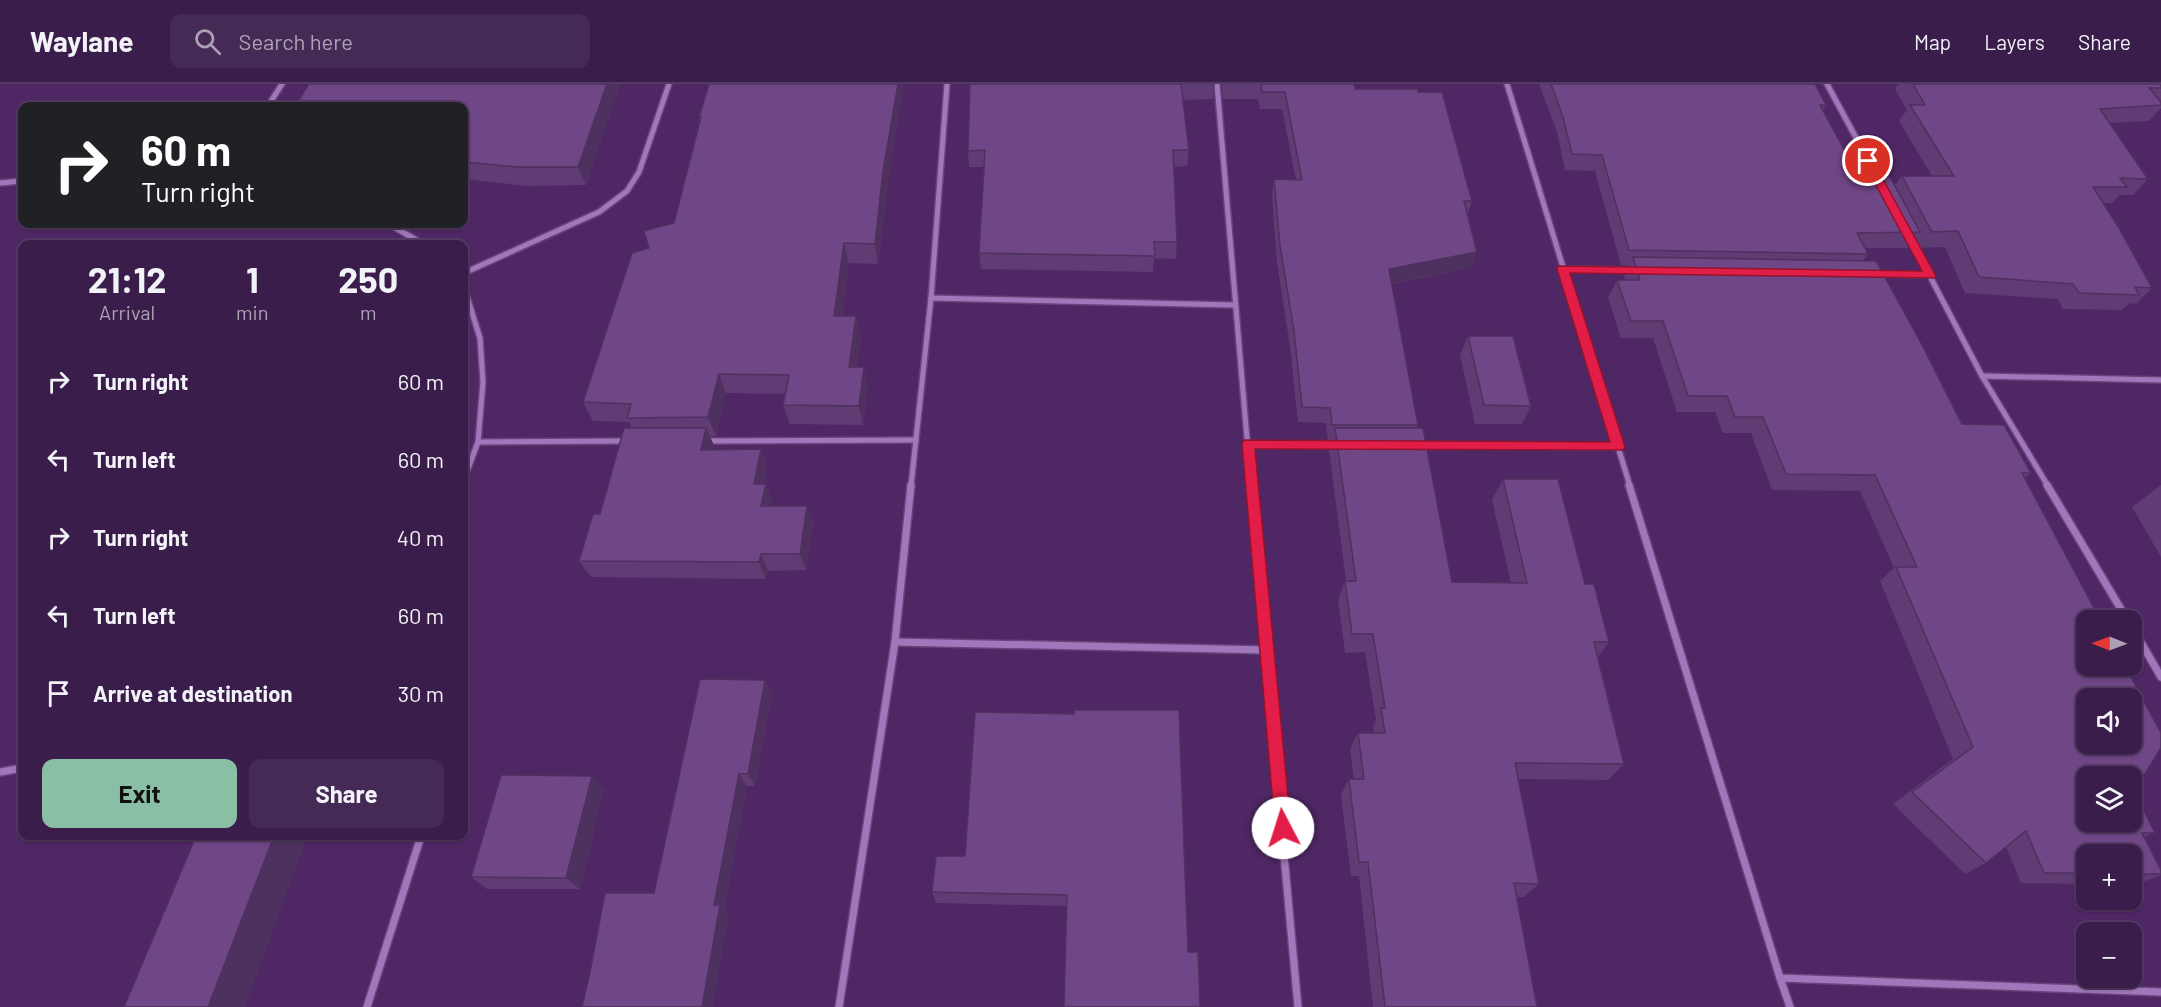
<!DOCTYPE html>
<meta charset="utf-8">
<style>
body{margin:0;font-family:Barlow,sans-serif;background:#462a56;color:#f1f3f6;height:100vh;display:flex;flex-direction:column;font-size:22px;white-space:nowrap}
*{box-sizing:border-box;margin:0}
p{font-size:20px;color:#aca2b5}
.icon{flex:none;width:33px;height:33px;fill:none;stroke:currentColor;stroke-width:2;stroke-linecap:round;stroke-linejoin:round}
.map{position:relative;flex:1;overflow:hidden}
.sheet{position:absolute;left:18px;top:156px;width:450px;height:600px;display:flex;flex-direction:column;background:#3b1d4c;border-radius:12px;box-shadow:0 2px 4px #0004,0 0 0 2px #543b64}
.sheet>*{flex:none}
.top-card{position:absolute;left:18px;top:18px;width:450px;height:126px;border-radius:12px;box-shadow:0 2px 4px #0004,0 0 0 2px #543b64;background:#202124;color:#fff;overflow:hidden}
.needle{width:39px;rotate:271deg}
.controls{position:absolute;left:2076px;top:526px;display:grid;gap:12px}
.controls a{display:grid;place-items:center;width:66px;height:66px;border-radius:12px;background:#3b1d4c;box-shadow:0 2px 4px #0004,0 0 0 2px #543b64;font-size:30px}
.pin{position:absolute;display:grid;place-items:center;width:51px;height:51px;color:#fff;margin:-26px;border:3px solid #fff;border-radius:50%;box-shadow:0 2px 6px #0007}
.me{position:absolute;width:66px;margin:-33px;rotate:355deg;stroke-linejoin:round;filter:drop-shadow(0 0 4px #0008)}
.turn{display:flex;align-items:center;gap:21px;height:126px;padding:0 24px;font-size:27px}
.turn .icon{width:78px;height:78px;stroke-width:2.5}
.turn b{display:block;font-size:42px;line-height:51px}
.eta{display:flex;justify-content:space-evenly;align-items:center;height:102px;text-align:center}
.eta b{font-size:36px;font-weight:700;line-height:42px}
.primary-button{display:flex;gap:12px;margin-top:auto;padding:12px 24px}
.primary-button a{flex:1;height:69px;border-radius:12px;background:#8abfa5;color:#111;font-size:24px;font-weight:700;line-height:69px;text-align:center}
.primary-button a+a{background:#462a56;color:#f1f3f6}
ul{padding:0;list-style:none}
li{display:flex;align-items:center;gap:18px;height:78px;padding:0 24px}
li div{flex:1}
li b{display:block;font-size:22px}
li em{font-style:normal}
header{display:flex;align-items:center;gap:36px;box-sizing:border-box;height:84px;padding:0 30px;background:#3b1d4c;border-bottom:2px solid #543b64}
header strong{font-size:28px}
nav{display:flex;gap:33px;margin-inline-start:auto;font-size:21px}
.search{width:420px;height:54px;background:#462a56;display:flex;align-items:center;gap:15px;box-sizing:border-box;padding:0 21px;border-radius:12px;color:#aca2b5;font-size:22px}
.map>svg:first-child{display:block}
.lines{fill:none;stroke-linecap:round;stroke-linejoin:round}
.street-far1-casing{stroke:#67437a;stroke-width:8}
.street-casing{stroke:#67437a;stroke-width:10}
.street-far1{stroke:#a177bb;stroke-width:5}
.street{stroke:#a177bb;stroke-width:7}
.wall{fill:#5f3c73}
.shaded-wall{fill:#4e315e}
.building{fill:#6f4686;stroke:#4e315e;stroke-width:1.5;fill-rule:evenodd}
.route{fill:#e11d48;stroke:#92132f;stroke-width:1.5}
</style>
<header>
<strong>Waylane</strong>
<div class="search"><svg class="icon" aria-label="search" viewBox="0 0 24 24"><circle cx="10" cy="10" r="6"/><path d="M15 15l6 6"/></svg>Search here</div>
<nav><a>Map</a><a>Layers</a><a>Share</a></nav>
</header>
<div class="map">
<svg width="2161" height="923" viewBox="0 0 2161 923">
<rect width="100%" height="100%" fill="#4f2765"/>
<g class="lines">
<!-- street-far1 casing -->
<g class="street-far1-casing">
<g id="street-far1">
<path d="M1217,0L1251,402"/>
<path d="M1507,0L1630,402"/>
<path d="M1827,0L1881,100"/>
<path d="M268,22L282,0"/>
<path d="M0,99L22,97"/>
<path d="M389,140L423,160"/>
<path d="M1910,154L1982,292L2048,402"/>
<path d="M1563,185L1634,186"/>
<path d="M464,189L599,128L627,107L639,88L669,0"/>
<path d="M1875,190L1930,191"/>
<path d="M464,203L480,254L483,298L478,358L464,395"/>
<path d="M931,214L1234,221"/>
<path d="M1982,292L2161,296"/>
<path d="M704,357L916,356"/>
<path d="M478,358L627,357"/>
<path d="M1248,360L1338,361"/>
<path d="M1418,361L1618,363"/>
<path d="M911,402L931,214L947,0"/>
</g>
</g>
<!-- street casing -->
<g class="street-casing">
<g id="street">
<path d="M1250,401L1298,923"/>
<path d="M1629,401L1780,894L2161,908"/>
<path d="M2047,401L2128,537"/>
<path d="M2132,543L2161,593"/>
<path d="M895,558L1266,566"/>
<path d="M0,688L22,684"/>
<path d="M1780,894L1790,923"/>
<path d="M367,923L421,752"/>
<path d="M839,923L895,558L911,401"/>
</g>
</g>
<!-- street-far1 -->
<use href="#street-far1" class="street-far1"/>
<!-- street -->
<use href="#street" class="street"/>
</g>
<!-- wall -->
<g class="wall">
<path d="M309,0H620L586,101L527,102L464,95V22Z"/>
<path d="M709,0L887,108L878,180L849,179L842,232L861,251L857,283L868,302L863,341L790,340L783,321L786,310L726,309L716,352H710L714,362L713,366L761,365L767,383L764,400H766L772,417V422H807L813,439L806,486L768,487L766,495L591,493L579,477L600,430L632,344L629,338L593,337L583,318L649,164L674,139L700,37L699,33Z"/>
<path d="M970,0H1215L1213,15L1183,16L1189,66L1187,82L1174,83L1177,158L1176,175L1154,174L1153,188L981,185L979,169L984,83H969L968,67Z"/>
<path d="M1222,0H1354L1355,5L1418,8L1472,117L1468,130L1471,184L1392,200L1418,341L1417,344L1452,498L1511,499L1492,416L1503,395L1585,500L1609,558L1598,573L1624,680L1608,696L1518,695L1539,800L1524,813H1517L1537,923H1373L1359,792H1351L1341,711L1349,695H1354L1350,665L1358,649H1374L1373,642L1376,636L1365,568L1345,569L1338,516L1345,497H1346L1329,366L1332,356H1328L1326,339L1298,338L1290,263L1277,178L1272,112L1274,95L1296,96L1282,25H1260L1258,15H1223Z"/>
<path d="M1539,0H1815L1826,21L1823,27L1859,93L1895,101L1902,92H1932L1899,37L1907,26L1895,5L1898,0H2161V24L2149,37L2110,39L2148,95L2133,111H2120L2112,119H2104L2152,204L2136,220L2130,219L2122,226L2063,225L2058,215L1965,209L1945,163L1919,164L1915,155L1908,164H1865L1868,170L1863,177L1962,340L2031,389L2025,394L2134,707L2155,749L2144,753L2161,786V791L2138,800H2132V771H2086V800L2021,799L2006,763L1986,779L1965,790L1893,720L1953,675L1880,497L1894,484L1860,407L1772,406L1751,349H1723L1715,328H1677L1653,254H1621L1608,214L1617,196H1625L1624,191L1629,181H1621L1595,87L1565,86L1557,48Z"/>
<path d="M1468,252L1531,322L1522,340H1475L1460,271Z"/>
<path d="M2161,401V473L2132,423Z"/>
<path d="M765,596L772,610L755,702H747L724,826L729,831L654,809Z"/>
<path d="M975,628L1188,868L1066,822L936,819L932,808L965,772Z"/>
<path d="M592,692L604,705L580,805H487L471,793Z"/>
</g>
<!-- shaded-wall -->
<g class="shaded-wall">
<path d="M607,0H620L586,101L578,83Z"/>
<path d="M898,0H904L887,108L878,180L875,160L883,87Z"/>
<path d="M844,159L849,179L839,252L834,232Z"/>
<path d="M1477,168L1471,184L1384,201L1389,185Z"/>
<path d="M856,232L861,251L854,302L849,283Z"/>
<path d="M864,283L868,302L863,341L859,322Z"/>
<path d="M719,290L726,309L716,352L708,333Z"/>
<path d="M706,344L714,362L709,384L701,366Z"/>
<path d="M761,365L767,383L761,417L754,400Z"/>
<path d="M766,400L772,417L768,439L761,422Z"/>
<path d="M807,422L813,439L806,486L800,470Z"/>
<path d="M761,470L768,487L766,495L759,478Z"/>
<path d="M765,596L772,610L755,702L748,690Z"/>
<path d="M739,690L747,702L724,826L729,831L713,923H702L714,821Z"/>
<path d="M592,692L604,705L580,805L566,794Z"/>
<path d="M274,752H299L298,755L305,759L245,923H208Z"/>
</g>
<!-- building -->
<g class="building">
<path d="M309,0H607L578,83H518L464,78V22H295Z"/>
<path d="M709,0H898L883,87L875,160L844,159L834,232H856L849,283H864L859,322L783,321L789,291L719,290L708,333L627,334L631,320L583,318L632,169L649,164L644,147L674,139L701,33H699Z"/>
<path d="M970,0H1181L1189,66H1173L1177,158H1154L1155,172L979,169L985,66L968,67Z"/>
<path d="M1261,0H1354L1355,5H1418V8H1442L1472,117H1464L1477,168L1389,185L1418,341H1332L1330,324L1302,323L1294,247L1280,162L1274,95L1302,96L1285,8H1262Z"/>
<path d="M1551,0H1815L1826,21H1820L1859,93H1890L1920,148L1857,149L1868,170L1629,166L1602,71L1572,70L1563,33Z"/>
<path d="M1913,0H2161V4H2149L2161,18V21L2100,25L2148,95L2120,94L2127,103H2093L2119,144L2152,204L2135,203L2139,211L2079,209L2073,200L1979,193L1958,147L1932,148L1902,92H1954L1910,21H1925Z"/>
<path d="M1633,173L1876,177L1921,259L1962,340L2004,341L2031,389H2022L2101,537H2086V582H2125L2161,649V664L2134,707L2155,749H2142L2161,786V790H2132V771H2086V789H2044L2026,747L1986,779L1912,708L1973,663L1896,483H1917L1875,391L1786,390L1763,333H1735L1727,312H1688L1663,237H1631L1617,196H1640ZM2086,615H2132V660H2086ZM2086,693H2132V738H2086Z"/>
<path d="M1468,252H1513L1531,322L1484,321Z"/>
<path d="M624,344H706L701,366L761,365L754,400H766L761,422H807L800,470H761L759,478L579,477L593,430H600Z"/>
<path d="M1335,344H1423L1452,498L1527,499L1503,395H1558L1585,500H1594L1609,558H1594L1624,680L1515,679L1539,800L1514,799L1537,923H1385L1368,778H1359L1349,695H1364L1358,649H1385L1381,624H1385L1373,550H1352L1345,497H1356Z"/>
<path d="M700,595L765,596L748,690H739L714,821H720L702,923H582L590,888L605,809H654Z"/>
<path d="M1074,626H1179L1188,868H1198L1200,923H1064L1067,811L932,808L936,772H965L975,628L1074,630Z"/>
<path d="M501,691L592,692L566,794L471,793Z"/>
<path d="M196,752H274L208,923H124Z"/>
</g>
<!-- route -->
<path class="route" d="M1868,73L1873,77L1936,192L1934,194L1570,189L1625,363L1623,366L1255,365L1291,744L1288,750L1283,752L1277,750L1275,744L1242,360L1244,356L1610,358L1557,185L1558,182L1922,187L1863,77Z"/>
</svg>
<div class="controls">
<a><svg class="needle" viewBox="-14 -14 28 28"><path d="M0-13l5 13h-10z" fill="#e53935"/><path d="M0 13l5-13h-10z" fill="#aca2b5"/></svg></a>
<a><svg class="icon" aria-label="sound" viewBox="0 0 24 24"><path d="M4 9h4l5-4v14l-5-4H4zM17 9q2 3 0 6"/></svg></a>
<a><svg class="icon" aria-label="layers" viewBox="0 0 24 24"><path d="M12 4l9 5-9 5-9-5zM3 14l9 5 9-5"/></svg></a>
<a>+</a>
<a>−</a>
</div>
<div class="pin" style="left:1868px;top:77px;background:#d93025"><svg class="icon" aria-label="arrive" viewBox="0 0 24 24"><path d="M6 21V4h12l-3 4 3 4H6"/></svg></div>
<svg class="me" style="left:1283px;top:744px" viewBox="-20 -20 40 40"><circle r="19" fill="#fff"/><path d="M0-13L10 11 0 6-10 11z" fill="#e11d48"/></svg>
<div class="top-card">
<div class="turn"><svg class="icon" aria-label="right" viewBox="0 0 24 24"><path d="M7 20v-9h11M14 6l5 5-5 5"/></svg><div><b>60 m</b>Turn right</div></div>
</div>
<section class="sheet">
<div class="eta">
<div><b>21:12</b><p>Arrival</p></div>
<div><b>1</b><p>min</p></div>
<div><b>250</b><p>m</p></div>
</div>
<ul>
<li><svg class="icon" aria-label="right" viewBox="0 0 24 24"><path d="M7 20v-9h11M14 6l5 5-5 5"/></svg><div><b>Turn right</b></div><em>60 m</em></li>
<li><svg class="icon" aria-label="left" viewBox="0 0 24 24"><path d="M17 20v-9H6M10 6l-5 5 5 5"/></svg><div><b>Turn left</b></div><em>60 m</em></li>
<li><svg class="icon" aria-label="right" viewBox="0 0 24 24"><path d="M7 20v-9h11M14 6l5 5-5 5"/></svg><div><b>Turn right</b></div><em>40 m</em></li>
<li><svg class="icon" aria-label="left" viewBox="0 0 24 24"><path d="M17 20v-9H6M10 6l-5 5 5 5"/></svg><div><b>Turn left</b></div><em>60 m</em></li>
<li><svg class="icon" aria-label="arrive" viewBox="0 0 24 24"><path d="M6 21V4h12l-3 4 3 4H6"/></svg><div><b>Arrive at destination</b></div><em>30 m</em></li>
</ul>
<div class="primary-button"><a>Exit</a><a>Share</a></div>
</section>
</div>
